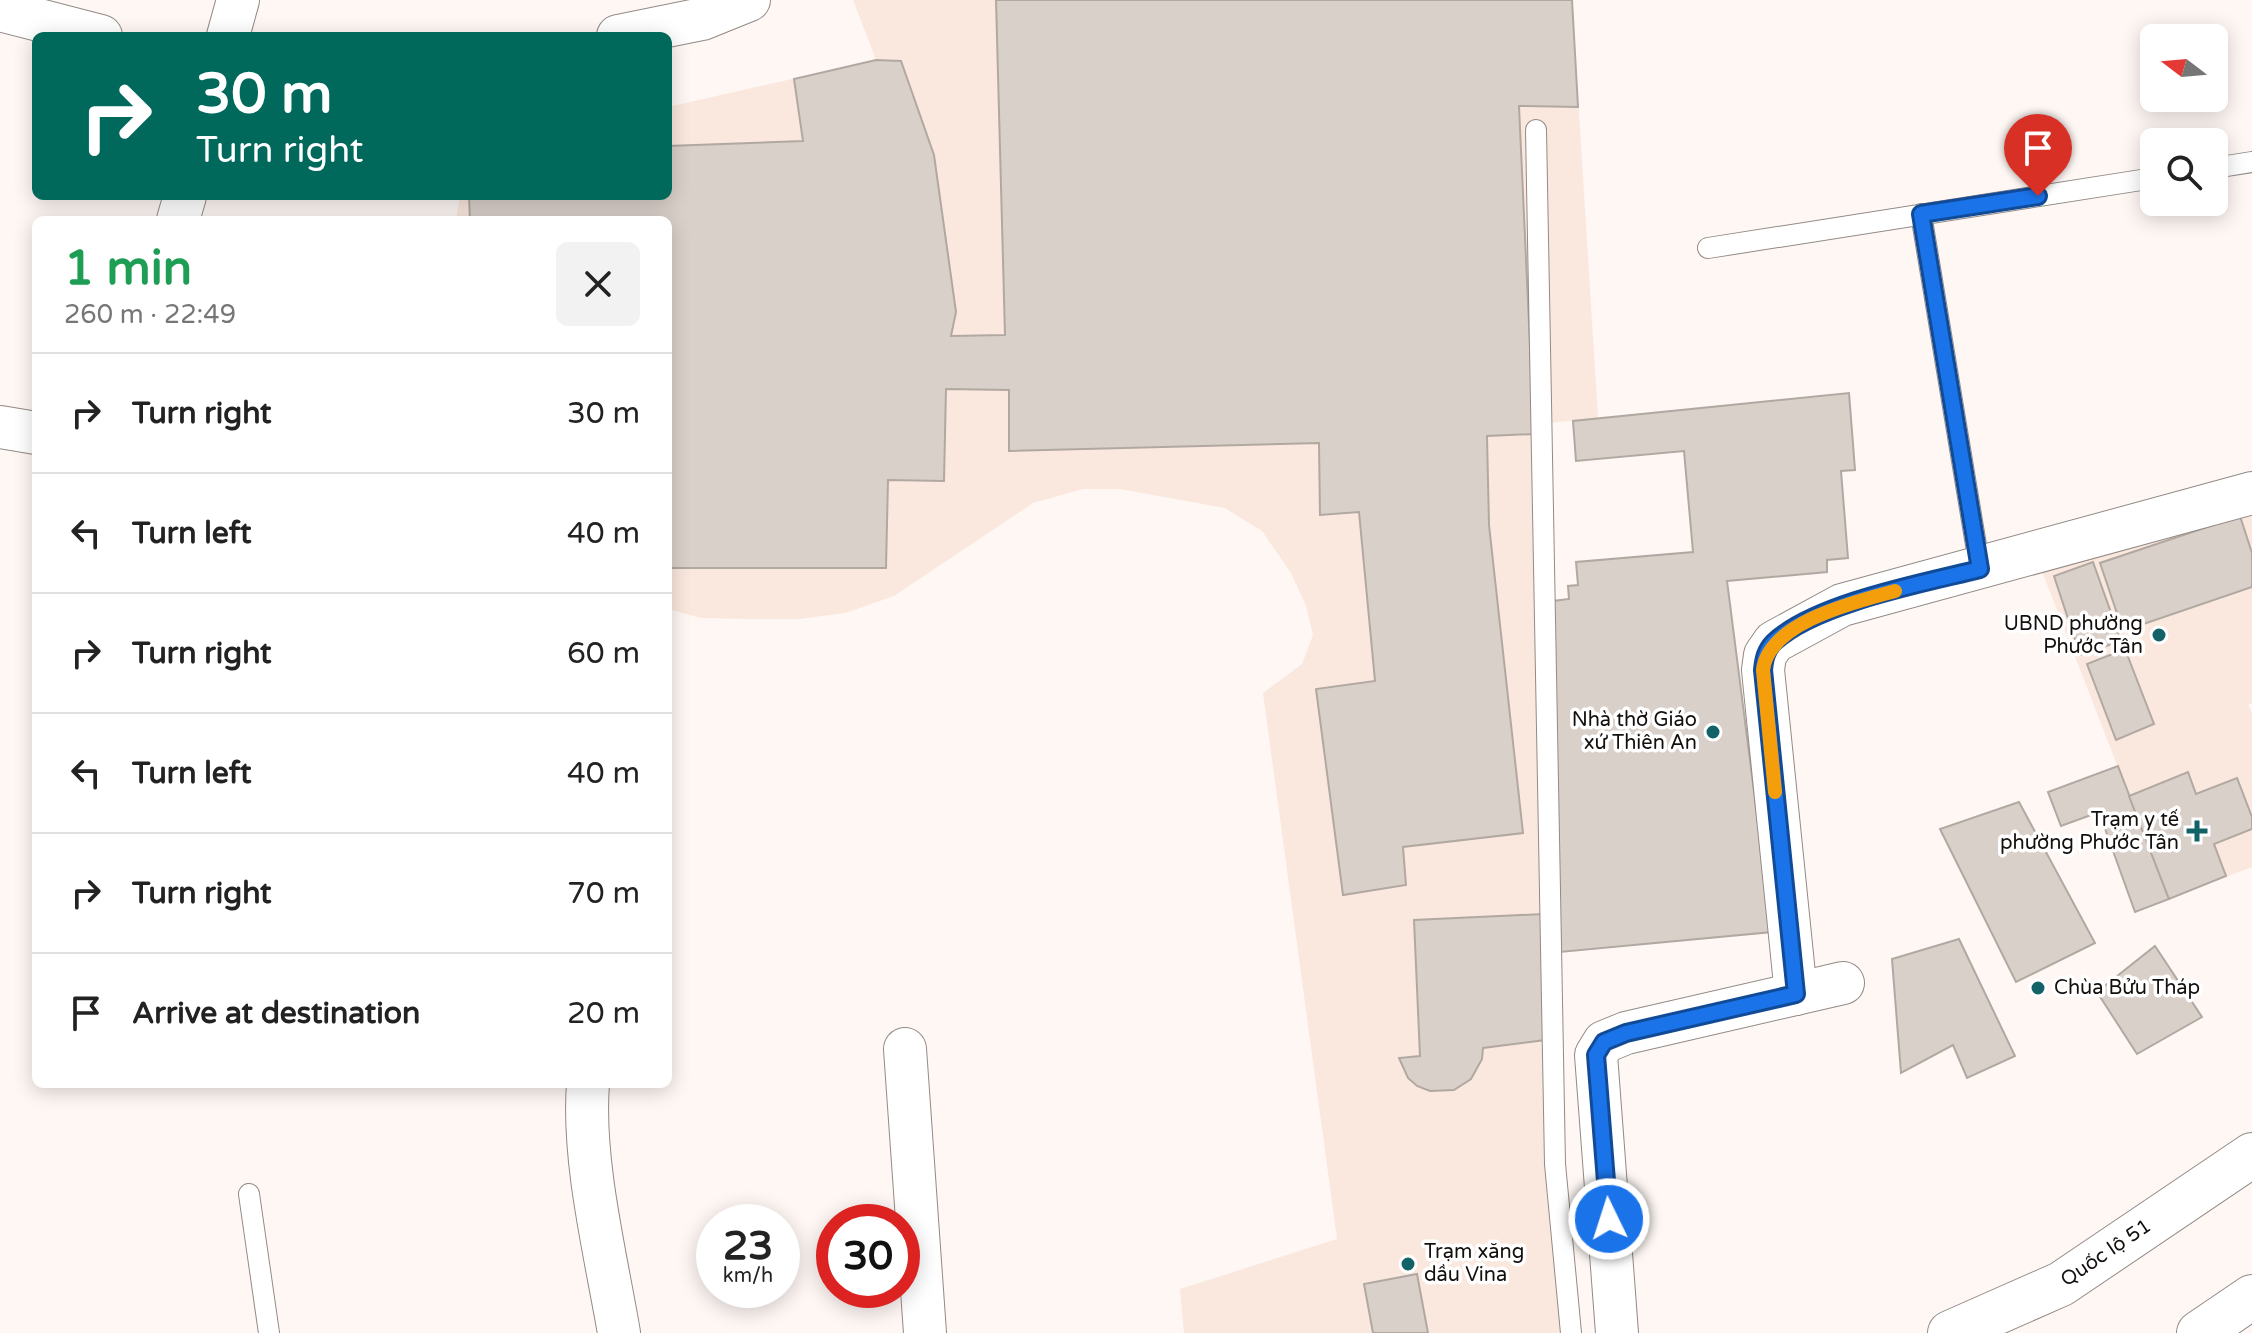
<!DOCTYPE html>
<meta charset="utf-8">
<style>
body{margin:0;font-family:"Varela Round",sans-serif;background:#f2f2f2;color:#222;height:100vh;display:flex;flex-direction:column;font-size:30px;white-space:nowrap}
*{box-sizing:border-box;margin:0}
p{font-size:26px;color:#767676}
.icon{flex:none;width:44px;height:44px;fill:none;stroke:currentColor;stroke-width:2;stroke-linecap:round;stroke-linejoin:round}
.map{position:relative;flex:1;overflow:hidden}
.sheet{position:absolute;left:32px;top:216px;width:640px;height:872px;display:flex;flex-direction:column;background:#fff;border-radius:12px;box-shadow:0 4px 20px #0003}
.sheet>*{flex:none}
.guide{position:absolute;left:32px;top:32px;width:640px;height:168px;border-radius:12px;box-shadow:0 4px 20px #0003;background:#00695c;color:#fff;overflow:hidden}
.needle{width:52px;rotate:286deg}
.buttons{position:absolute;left:2140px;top:24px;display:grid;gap:16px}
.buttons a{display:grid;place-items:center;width:88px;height:88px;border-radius:12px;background:#fff;box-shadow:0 4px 20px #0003;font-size:40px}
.speed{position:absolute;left:696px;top:1204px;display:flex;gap:16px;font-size:40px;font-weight:700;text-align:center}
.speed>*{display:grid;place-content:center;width:104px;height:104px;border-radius:50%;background:#fff;box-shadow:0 4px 20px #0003;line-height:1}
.speed small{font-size:20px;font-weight:400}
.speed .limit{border:12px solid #d22;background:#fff;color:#111}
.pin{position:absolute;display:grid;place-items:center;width:68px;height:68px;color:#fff;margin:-82px -34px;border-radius:50% 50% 50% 0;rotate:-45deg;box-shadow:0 0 8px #0007}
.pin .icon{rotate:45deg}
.me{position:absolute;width:88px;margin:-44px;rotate:356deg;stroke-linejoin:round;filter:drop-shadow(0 0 6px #0008)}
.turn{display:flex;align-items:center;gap:28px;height:168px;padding:0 32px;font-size:36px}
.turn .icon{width:104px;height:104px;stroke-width:2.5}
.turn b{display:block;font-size:56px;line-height:68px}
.round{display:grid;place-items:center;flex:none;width:84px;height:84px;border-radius:12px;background:#f2f2f2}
.head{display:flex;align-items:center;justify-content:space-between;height:136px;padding:0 32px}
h1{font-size:48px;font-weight:700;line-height:60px;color:#1e9e55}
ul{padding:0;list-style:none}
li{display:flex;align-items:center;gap:24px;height:120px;padding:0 32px;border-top:2px solid #e0e0e0}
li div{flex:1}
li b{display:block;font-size:30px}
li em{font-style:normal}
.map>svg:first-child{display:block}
.built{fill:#fae8de}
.building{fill:#dad0ca;stroke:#b2a8a2;stroke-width:2}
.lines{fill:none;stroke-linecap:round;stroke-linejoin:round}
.service-casing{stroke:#938a84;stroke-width:22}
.minor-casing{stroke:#938a84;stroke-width:44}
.trunk-casing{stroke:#938a84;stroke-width:46}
.service{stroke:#fff;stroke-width:20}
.minor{stroke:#fff;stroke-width:42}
.trunk{stroke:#fff;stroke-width:44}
.route-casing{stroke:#114b97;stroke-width:20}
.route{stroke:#1a73e8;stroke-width:14}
.slow{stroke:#f59e0b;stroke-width:14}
.poi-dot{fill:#126267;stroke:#fff;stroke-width:3}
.labels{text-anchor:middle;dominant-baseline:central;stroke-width:7;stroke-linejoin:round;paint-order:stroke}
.poi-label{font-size:20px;fill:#120f0d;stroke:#fff;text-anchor:end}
.street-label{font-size:20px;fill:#120f0d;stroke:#fff}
</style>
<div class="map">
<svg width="2252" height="1333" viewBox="0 0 2252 1333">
<rect width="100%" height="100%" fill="#fef7f4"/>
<!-- built -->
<g class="built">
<path d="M853,0H1572L1598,418L1549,423L1563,1333H1184L1180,1289L1337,1239L1263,693L1302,664L1313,635L1306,606L1291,573L1262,531L1225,508L1120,489H1083L1033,503L894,596L845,613L799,619H749L701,618L668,609V220H456L460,196H668V107L876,60Z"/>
<path d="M2248,508L2252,519V703L2248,705L2252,713V867L2169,899L2040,566Z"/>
</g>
<!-- building -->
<g class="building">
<path d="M996,0H1572L1578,107L1519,106L1534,434L1487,436L1489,525L1523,833L1403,847L1406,885L1343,895L1316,689L1375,681L1359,512L1320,515L1319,443L1009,451V390L946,389L944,481L888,480L886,568H668V220H470L469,196H668V146L803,141L794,79L876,60L901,61L934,155L956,312L951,336L1005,335Z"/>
<path d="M1849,393L1855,470L1841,471L1848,558L1827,560V572L1727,581L1772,932L1560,952L1553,601L1569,599L1568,586L1578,585L1576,562L1693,552L1684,451L1576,461L1573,421Z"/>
<path d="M2240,516L2252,553V587L2123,631L2100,563Z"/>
<path d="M2093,562L2121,641L2080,655L2054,576Z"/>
<path d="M2125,649L2154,724L2116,740L2087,664Z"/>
<path d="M2118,766L2169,899L2135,912L2099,812L2061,826L2048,792Z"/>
<path d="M2188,772L2196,794L2237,778L2252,817V829L2214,844L2226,876L2169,899L2129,796Z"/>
<path d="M2019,802L2095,943L2016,982L1940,829Z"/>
<path d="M1543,914L1545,1040L1483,1048L1482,1059L1471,1079L1454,1090L1430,1091L1417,1086L1408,1078L1399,1058L1420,1056L1414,920Z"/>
<path d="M1959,939L2015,1056L1967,1078L1953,1045L1901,1073L1892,959Z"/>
<path d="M2155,946L2202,1017L2137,1054L2097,992Z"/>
<path d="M1417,1274L1428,1333H1373L1364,1284Z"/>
</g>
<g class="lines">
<!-- service casing -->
<g class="service-casing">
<g id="service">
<path d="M1536,130L1555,1164L1571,1333"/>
<path d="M2214,168L2252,162"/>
<path d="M1921,214L1980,569"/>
<path d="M1708,248L2154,178"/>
<path d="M249,1194L269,1333"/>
</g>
</g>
<!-- minor casing -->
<g class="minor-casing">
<g id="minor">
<path d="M0,10L101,36"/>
<path d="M228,36L238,0"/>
<path d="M618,36L702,19L749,0"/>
<path d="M178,220L185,196"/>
<path d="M0,427L36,433"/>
<path d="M1796,994L1763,670L1765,655L1774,642L1842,605L2252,493"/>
<path d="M905,1049L925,1333"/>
<path d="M588,1084C582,1161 606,1256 619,1333"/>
<path d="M1617,1333L1596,1055L1604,1042L1626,1033L1843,983"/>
</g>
</g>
<!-- trunk casing -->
<g class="trunk-casing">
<g id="trunk">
<path d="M1950,1333L2061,1284L2252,1155"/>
<path d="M2199,1333L2252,1297"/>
</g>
</g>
<!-- service -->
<use href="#service" class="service"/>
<!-- minor -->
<use href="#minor" class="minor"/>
<!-- trunk -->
<use href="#trunk" class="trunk"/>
</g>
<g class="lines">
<!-- route casing -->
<g class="route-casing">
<path id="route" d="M1609,1219L1596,1055L1604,1042L1626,1033L1796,994L1763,670C1764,659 1766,650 1774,642C1816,603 1924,583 1980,569L1921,214L2038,196"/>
</g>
<!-- route -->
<use href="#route" class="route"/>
<!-- slow -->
<path class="slow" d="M1775,792L1763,670C1769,622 1855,602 1895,591"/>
</g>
<!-- markers -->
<g class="poi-dot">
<circle cx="2159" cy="635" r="8"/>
<circle cx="1713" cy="732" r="8"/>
<path d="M2193 819h8v8h8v8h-8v8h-8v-8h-8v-8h8z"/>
<circle cx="2038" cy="988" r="8"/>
<circle cx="1408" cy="1264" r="8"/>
</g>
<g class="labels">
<!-- poi labels -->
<g class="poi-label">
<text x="2143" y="624">UBND phường<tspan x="2143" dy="23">Phước Tân</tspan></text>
<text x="1697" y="720">Nhà thờ Giáo<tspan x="1697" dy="23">xứ Thiên An</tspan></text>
<text x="2179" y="820">Trạm y tế<tspan x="2179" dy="23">phường Phước Tân</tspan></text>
<text x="2054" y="988" text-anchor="start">Chùa Bửu Tháp</text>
<text x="1424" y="1252" text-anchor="start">Trạm xăng<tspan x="1424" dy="23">dầu Vina</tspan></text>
</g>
<!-- street labels -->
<g class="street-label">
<text transform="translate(2106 1253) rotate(-34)">Quốc lộ 51</text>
</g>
</g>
</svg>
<div class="buttons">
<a><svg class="needle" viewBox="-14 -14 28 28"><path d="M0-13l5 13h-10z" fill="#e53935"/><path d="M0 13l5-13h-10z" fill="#767676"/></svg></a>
<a><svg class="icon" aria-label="search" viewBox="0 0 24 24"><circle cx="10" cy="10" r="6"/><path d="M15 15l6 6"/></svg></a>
</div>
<div class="speed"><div>23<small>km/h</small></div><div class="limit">30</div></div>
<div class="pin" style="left:2038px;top:196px;background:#d93025"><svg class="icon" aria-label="arrive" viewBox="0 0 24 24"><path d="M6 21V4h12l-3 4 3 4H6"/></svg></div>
<svg class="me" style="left:1609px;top:1219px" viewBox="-20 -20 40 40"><circle r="17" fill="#1a73e8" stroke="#fff" stroke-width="3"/><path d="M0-11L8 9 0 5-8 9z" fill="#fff"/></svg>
<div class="guide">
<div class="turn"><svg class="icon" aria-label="right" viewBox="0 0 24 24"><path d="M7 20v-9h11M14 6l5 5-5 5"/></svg><div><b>30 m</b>Turn right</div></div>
</div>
<section class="sheet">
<div class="head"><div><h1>1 min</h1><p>260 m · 22:49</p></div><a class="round"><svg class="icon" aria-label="close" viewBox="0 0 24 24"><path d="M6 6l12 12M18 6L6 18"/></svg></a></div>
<ul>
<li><svg class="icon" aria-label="right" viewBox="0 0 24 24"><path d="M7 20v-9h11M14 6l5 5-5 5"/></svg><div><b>Turn right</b></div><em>30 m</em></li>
<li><svg class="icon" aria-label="left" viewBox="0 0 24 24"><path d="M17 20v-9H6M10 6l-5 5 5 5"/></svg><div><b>Turn left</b></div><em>40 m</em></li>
<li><svg class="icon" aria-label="right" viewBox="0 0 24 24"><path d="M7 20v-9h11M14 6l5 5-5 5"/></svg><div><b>Turn right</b></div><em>60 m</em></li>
<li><svg class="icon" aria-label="left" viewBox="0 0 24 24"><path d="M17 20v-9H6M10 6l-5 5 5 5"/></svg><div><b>Turn left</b></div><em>40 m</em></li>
<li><svg class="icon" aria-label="right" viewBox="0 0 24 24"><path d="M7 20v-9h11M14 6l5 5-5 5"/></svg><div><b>Turn right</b></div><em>70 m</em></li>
<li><svg class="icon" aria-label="arrive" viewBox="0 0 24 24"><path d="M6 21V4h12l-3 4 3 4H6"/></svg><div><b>Arrive at destination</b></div><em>20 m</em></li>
</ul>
</section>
</div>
